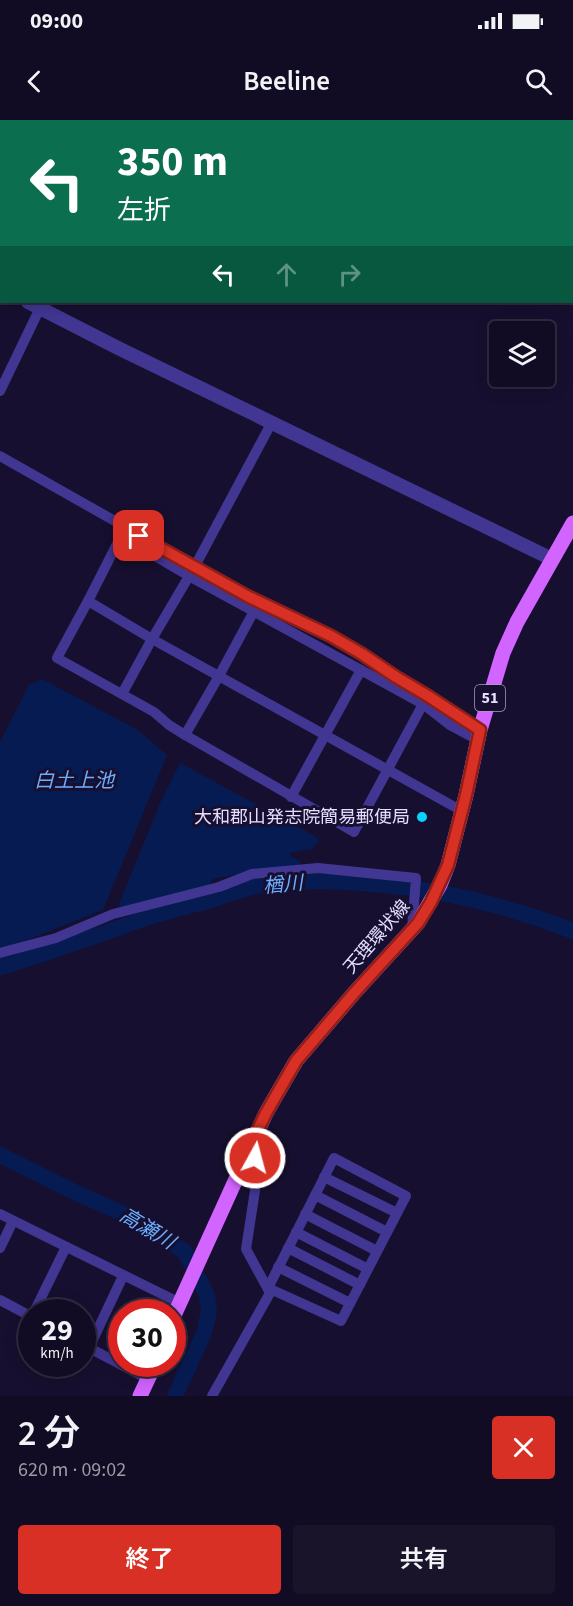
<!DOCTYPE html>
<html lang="ja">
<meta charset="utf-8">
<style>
body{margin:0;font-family:"Source Sans 3","Noto Sans JP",sans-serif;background:#1a142b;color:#f1f3f6;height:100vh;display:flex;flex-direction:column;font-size:22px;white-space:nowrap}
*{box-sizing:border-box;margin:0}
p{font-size:20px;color:#9c9ba6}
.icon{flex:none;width:33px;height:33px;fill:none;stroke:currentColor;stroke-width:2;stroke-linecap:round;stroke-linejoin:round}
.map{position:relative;height:1276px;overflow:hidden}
.panel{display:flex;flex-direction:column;background:#110b23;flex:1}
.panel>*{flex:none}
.top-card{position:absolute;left:0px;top:0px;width:573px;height:183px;box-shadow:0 3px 15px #0003,0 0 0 2px #302b41;background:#0b6e4f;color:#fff;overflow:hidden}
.fabs{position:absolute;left:489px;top:201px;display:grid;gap:12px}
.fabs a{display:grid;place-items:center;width:66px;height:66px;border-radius:6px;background:#110b23;box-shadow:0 3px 15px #0003,0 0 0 2px #302b41;font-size:30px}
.speed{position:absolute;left:18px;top:1179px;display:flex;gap:12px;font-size:30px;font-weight:700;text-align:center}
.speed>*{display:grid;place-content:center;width:78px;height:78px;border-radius:50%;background:#110b23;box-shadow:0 3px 15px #0003,0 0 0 2px #302b41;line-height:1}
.speed small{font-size:15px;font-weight:400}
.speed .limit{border:9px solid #d22;background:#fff;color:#111}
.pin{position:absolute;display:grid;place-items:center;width:51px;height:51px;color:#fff;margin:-26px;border-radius:12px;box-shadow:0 3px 9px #0006}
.me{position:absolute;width:66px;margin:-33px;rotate:7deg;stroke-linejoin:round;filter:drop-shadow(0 0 4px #0008)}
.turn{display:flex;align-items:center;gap:21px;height:126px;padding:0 18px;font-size:27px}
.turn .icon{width:78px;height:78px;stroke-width:2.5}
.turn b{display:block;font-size:42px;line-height:51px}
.lanes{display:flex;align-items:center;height:57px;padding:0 18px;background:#0003;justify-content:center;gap:30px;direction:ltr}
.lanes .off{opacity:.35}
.round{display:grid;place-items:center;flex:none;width:63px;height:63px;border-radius:6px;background:#1a142b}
.headline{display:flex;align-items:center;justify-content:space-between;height:102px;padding:0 18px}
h1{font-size:36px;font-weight:600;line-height:45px}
.cta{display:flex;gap:12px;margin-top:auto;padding:12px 18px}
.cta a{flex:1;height:69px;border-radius:6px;background:#d93025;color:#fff;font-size:24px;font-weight:600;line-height:69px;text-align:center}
.cta a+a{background:#1a142b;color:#f1f3f6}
.status{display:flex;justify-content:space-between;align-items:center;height:42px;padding:0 30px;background:#110b23;direction:ltr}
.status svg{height:16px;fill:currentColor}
header{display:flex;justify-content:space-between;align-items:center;height:78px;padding:0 18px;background:#110b23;font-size:27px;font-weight:600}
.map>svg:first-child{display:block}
.water{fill:#061b51}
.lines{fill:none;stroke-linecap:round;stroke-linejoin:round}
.river{stroke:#061b51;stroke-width:16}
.minor{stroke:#413692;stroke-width:10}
.tertiary{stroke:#413692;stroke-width:14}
.primary{stroke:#d264ff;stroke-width:15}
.route-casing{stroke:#8d1f18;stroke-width:15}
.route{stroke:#d93025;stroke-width:10}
.poi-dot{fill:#09d2ff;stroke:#170f2f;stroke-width:2}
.labels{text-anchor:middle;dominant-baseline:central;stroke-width:6;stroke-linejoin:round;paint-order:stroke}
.shield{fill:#170f2f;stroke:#a69fc1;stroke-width:1.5}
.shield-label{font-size:16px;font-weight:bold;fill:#e4ddff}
.poi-label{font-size:18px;fill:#e4ddff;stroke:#170f2f;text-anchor:end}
.street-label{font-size:18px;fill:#e4ddff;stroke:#170f2f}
.water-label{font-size:20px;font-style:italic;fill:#6baeff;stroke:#170f2f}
</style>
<div class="status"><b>09:00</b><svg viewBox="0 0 49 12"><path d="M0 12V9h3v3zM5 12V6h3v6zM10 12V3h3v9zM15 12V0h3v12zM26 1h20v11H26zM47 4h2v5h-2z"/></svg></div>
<header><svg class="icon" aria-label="back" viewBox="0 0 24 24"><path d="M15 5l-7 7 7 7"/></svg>Beeline<svg class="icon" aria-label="search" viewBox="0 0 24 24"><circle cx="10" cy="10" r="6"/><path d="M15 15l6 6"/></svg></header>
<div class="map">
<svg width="573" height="1276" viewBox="0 0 573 1276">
<rect width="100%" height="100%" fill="#170f2f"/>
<!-- water -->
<g class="water">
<path d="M42,559L136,609L167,635L103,790L12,826L0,827V622L29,565Z"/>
<path d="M180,643L315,716L319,722L312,729L290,733V736L300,741L301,747L262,749L213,759L209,766L123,791L119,784L161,681Z"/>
</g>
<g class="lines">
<!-- river -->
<g class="river">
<path d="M0,847C53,833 103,812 156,795C176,789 197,784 217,778C227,775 237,771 247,768C285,760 323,760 361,763C434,768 504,784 573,811"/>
<path d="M0,1035L68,1069L139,1101L185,1132L207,1175L209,1192L204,1213L175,1276"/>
</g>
<!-- minor -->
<g class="minor">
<path d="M500,0L503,2"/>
<path d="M67,2L68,0"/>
<path d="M484,2L485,0"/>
<path d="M572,35L573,36"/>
<path d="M0,84L2,81"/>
<path d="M0,271L40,188"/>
<path d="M0,336L249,477L331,516L362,534L395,557L427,576L480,610"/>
<path d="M88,481L152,519L462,691"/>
<path d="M122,574L152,519L195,446L272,302"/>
<path d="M423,584L354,712L185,615L169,605L154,592L57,538L88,481L121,416L189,456L423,584L450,605L478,620"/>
<path d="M185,615L219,556L254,491"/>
<path d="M291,677L361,550"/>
<path d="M0,833L56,818L113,794L219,767L252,754L318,748L416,758L412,809"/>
<path d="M334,1038L406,1076L341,1201L268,1168Z"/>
<path d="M324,1057L397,1093"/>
<path d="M315,1075L387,1112"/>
<path d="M0,1094L180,1183"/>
<path d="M305,1094L377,1131"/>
<path d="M296,1112L368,1149"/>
<path d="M0,1128L13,1101"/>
<path d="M288,1128L360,1165"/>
<path d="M278,1147L350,1183"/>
<path d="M0,1180L32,1197"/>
<path d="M34,1192L66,1127"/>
<path d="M82,1224L148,1259"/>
<path d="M89,1228L123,1156"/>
<path d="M212,1276L270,1173L246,1129L258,1051L251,1025"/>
</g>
<!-- tertiary -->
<g class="tertiary">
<path d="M0,167L2,168"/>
<path d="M28,182L118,228L552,439"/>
</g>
<!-- primary -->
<g class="primary">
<path d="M172,1200L266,993L296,941L355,872L418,803L440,765L448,745L466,675L480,610L503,533L517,502L573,403"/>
<path d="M140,1276L155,1244"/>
</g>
</g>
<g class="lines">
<!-- route casing -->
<g class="route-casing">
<path id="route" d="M139,416L249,477L331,516L362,534L396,557L428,576L480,610L466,675L448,745L431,782L418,803L355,872L296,941L266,993L251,1024L255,1038"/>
</g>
<!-- route -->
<use href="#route" class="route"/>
</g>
<!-- markers -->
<circle class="poi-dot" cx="422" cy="697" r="6"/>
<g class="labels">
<!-- shield labels -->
<rect class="shield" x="475" y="565" width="30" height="26" rx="4.5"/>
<g class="shield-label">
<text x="490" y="578">51</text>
</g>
<!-- poi labels -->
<g class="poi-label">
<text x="410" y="697">大和郡山発志院簡易郵便局</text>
</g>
<!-- street labels -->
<g class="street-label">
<text transform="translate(377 817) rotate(-49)">天理環状線</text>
</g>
<!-- water labels -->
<g class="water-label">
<text x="74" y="661">白土上池</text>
<text transform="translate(283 765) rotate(-5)">楢川</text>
<text transform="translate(147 1109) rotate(31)">高瀬川</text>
</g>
</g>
</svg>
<div class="fabs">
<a><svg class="icon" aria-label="layers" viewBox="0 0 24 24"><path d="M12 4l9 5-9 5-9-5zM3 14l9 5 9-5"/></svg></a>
</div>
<div class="speed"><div>29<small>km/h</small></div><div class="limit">30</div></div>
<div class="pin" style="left:139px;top:416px;background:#d93025"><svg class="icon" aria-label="arrive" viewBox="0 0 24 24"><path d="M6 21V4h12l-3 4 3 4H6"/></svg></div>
<svg class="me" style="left:255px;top:1038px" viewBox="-20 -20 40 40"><circle r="17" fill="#d93025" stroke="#fff" stroke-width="3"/><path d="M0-11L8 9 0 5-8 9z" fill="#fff"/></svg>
<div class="top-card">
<div class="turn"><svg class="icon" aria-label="left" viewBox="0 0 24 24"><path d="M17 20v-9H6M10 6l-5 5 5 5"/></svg><div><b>350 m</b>左折</div></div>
<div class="lanes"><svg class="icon" aria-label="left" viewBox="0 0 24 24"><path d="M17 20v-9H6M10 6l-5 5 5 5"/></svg><svg class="icon off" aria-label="ahead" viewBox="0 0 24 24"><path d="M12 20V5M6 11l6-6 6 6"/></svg><svg class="icon off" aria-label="right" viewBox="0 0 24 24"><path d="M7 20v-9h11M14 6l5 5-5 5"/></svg></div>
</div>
</div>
<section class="panel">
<div class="headline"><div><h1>2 分</h1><p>620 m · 09:02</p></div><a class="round" style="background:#d93025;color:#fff"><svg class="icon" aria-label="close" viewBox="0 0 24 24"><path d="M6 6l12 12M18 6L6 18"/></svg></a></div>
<div class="cta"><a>終了</a><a>共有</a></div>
</section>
